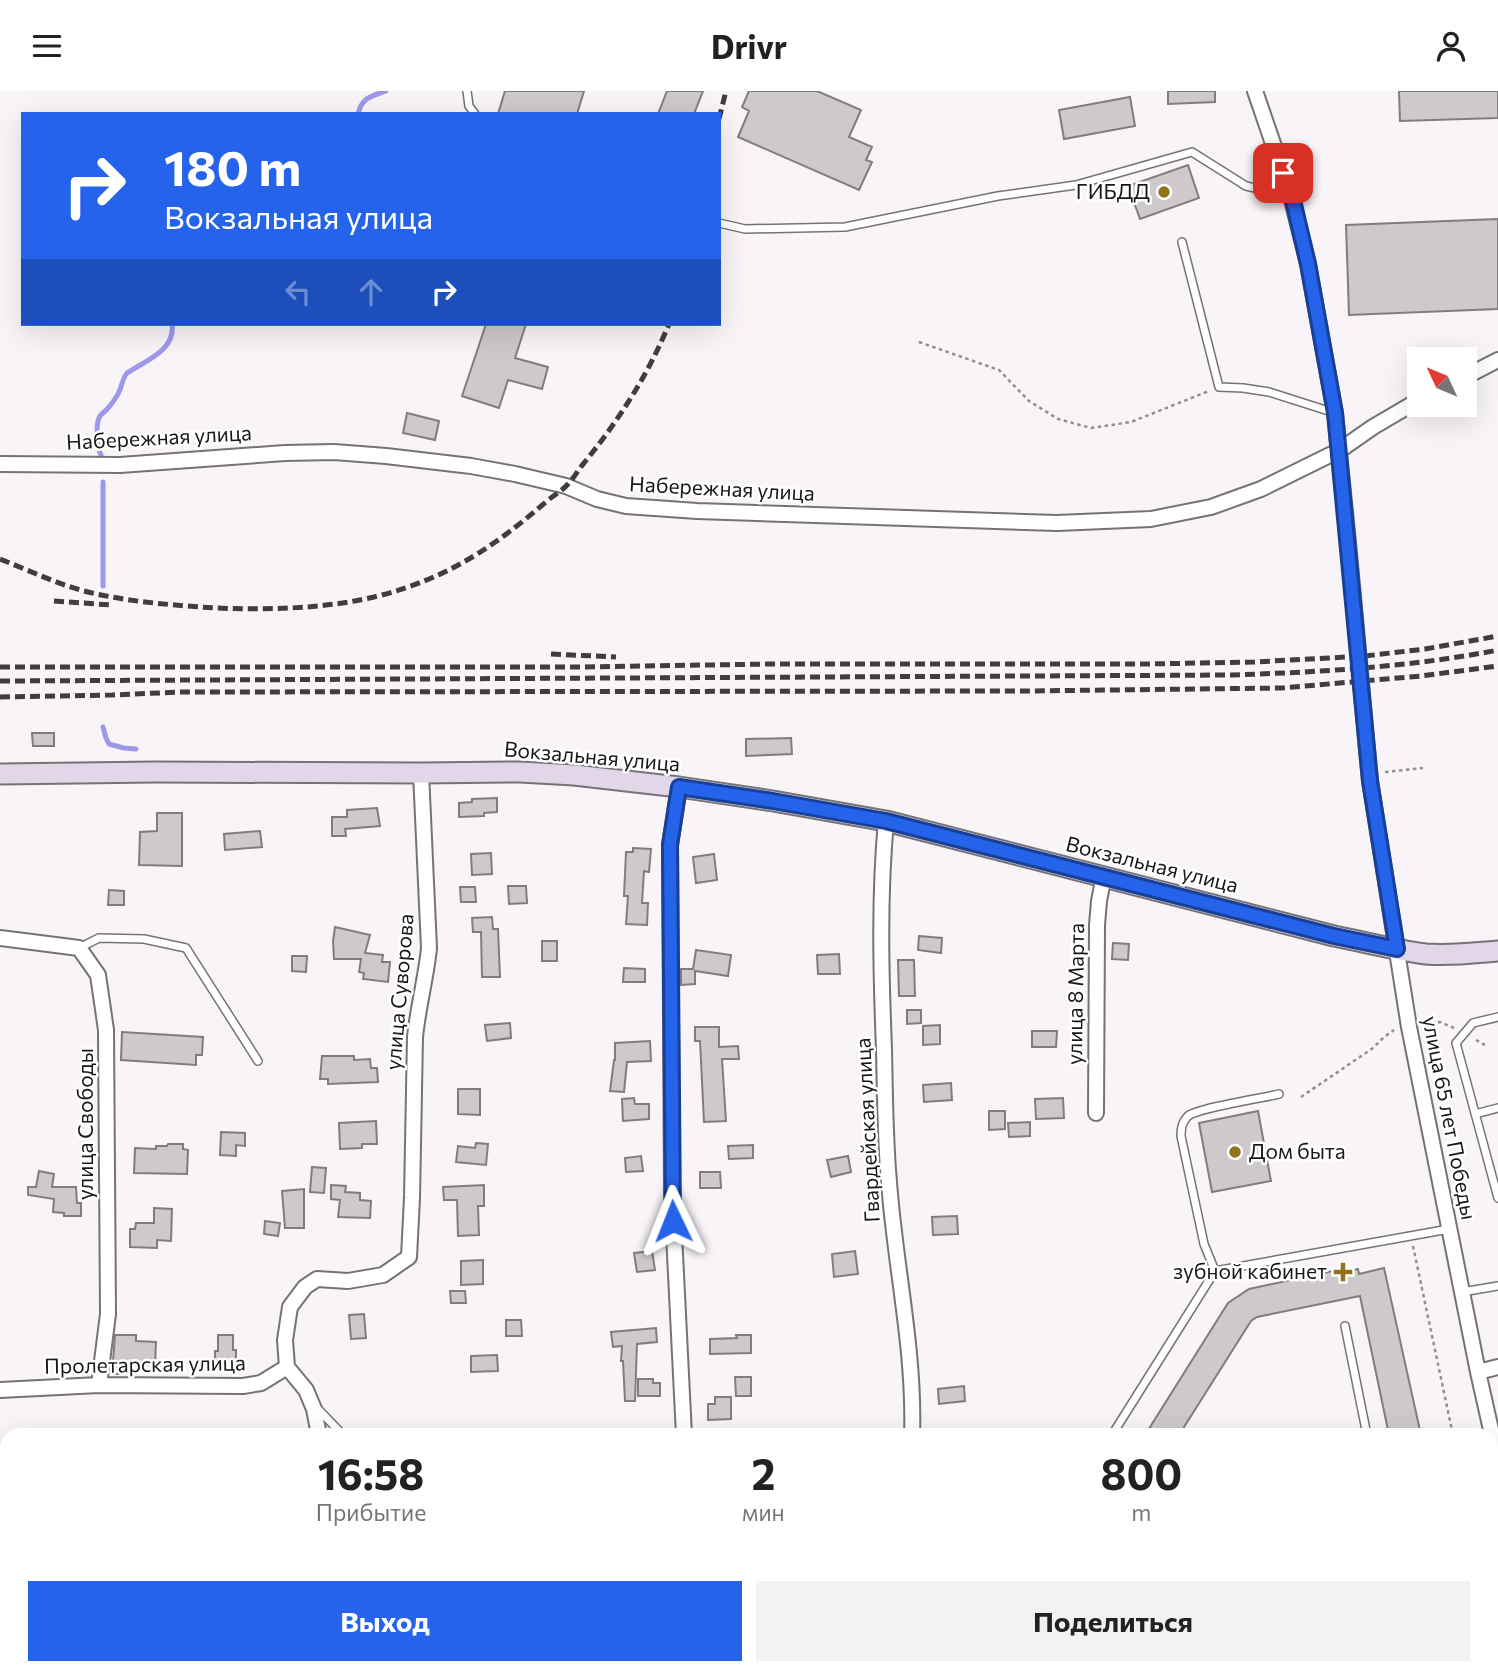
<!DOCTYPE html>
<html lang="ru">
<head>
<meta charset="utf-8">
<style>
	body { margin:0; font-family:Commissioner,sans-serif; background:#f2f2f2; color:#222; height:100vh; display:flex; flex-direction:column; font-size:26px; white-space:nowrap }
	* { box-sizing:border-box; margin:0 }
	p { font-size:23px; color:#767676 }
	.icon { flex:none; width:38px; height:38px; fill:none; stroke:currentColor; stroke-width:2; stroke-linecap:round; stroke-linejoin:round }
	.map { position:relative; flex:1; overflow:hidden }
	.details { position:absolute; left:0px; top:1337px; width:1498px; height:247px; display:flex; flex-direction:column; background:#fff; border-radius:21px 21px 0 0; box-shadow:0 7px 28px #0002 }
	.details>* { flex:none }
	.hud { position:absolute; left:21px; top:21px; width:700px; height:214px; border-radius:0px; box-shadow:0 7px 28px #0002; background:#2563eb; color:#fff; overflow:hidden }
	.needle { width:46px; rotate:314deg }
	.tools { position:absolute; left:1407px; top:256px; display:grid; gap:14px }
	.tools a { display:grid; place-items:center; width:70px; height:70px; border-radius:0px; background:#fff; box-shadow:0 7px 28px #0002; font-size:35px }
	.pin { position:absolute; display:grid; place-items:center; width:60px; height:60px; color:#fff; margin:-30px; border-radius:14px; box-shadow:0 4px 10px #0006 }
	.me { position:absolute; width:77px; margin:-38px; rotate:358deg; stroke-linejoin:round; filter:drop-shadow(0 0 5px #0008) }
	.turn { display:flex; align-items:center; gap:24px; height:147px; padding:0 28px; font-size:32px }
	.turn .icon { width:91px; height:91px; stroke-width:2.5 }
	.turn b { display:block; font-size:49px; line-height:60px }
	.lanes { display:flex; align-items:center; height:66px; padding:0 28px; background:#0003; justify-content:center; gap:35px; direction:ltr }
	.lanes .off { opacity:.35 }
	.eta { display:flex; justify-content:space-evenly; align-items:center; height:119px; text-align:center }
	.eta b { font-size:42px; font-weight:700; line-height:49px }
	.action { display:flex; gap:14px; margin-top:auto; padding:14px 28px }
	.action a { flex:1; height:80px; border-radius:0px; background:#2563eb; color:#fff; font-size:28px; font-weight:700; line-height:80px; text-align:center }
	.action a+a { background:#f2f2f2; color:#222 }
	header { display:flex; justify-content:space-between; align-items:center; height:91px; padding:0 28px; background:#fff; font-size:32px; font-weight:700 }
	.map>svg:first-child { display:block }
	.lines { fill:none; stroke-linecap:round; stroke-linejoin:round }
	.stream { stroke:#9d98ea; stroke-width:5 }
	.building { fill:#cec9cb; stroke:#817d7e; stroke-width:2 }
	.service-casing { stroke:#767375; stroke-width:10 }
	.minor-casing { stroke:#767375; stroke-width:18 }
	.secondary-casing { stroke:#767375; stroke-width:23 }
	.path { stroke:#918e90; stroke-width:2.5; stroke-dasharray:3.5 3.5; stroke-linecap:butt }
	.service { stroke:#fff; stroke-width:7 }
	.minor { stroke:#fff; stroke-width:14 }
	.secondary { stroke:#e1d7e9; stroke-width:19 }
	.rail { stroke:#3f3d3f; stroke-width:5; stroke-dasharray:10 5; stroke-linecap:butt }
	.minor-bridge-casing { stroke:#767375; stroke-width:18; stroke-linecap:butt }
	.minor-bridge { stroke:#fff; stroke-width:14 }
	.route-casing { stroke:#184099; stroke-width:18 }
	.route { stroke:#2563eb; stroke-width:12 }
	.poi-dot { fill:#917319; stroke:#fff; stroke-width:2.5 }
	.labels { text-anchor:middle; stroke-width:5; stroke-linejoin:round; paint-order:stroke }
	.poi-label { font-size:21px; fill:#191819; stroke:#fff; text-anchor:end }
	.street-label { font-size:21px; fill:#191819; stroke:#fff }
</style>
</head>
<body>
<header><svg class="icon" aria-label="menu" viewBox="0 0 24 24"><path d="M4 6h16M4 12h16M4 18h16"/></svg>Drivr<svg class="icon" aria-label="person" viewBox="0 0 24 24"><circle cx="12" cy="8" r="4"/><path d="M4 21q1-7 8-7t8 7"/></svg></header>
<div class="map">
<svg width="1498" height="1583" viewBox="0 0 1498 1583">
	<rect width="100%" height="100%" fill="#f8f4f7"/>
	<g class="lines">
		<!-- stream -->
		<path class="stream" d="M358,23C362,6 372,5 386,0
			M101,364C97,356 95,333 100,325C102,322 106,320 108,317C112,313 115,308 118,303C122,296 122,288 127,282C145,270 176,259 172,233
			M103,495V391
			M103,636L106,647L109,653L124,657L136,658"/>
	</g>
	<!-- building -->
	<path class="building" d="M505,0H584L577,23H498Z
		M667,0H703L694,23H658Z
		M749,0H817L861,19L849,46L872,56L866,69L872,71L859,99L738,46L749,20L742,16Z
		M1168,0H1215V11L1168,13Z
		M1399,0H1498V27L1400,30Z
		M1130,6L1135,35L1064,48L1059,19Z
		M1188,74L1199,107L1140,128L1128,95Z
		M1498,128V218L1349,224L1346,134Z
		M486,233H526L515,267L548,276L542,298L508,289L499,317L462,305Z
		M407,322L439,330L435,349L403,342Z
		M32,642H54V655H33Z
		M791,647L792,663L746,665V648Z
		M497,707V721L484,722V725L459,726V712L472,711V708Z
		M377,717L380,735L345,738L346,745H332V726H347V719Z
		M157,722H182V775L139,774L140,741L157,740Z
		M260,740L262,756L225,759L224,743Z
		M633,757L651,758L649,781L644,780L642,812H648L647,834L626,833L628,805H624L626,761H633Z
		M491,762L492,783L472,784L471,763Z
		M714,763L717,789L696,792L693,766Z
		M508,795H526L527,812L509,813Z
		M460,796H475L476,811H461Z
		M109,799L124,800V814H108Z
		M492,826L493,838H498L500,886H482L481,841H473L472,827Z
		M335,836L370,844L365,862L383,864L382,871H390L388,891L363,888L364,882L359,881L361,868H334L333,850Z
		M919,845L942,847L941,862L918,859Z
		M542,850H557V870H542Z
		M1113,852L1129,853L1128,869L1112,868Z
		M696,859L731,864L728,885L695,880V893L681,894V878H693Z
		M839,863L840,883H818L817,864Z
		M292,865H307L306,881L292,880Z
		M898,869H914L915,905H899Z
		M624,877L645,878V891H623Z
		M907,919H921V932L907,933Z
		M510,932L511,947L487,950L485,934Z
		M940,934V953L923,954V935Z
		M695,936H719V956L738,955L739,968H722L726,1030L704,1031L700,950H695Z
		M1032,940H1057L1056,956H1032Z
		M122,941L203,946L202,964H196V974L121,969Z
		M650,950L651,970L627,971L624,1001L610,1000L614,969H615V952Z
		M322,965H354V969L370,968L371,977H377L378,991L328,993V988H320Z
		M951,992L952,1009L924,1011L923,994Z
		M458,998H480V1024L458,1023Z
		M634,1007L635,1013H649V1028L623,1030L622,1008Z
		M1063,1007L1064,1027L1036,1028L1035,1008Z
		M989,1020H1005V1038L989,1039Z
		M1258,1020L1271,1090L1212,1101L1199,1032Z
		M376,1030L377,1053H362V1057L340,1058L339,1032Z
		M1030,1031V1045L1009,1046L1008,1032Z
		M221,1041L245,1042V1055L236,1054V1065L220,1064Z
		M476,1052L488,1053L486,1074L456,1071L458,1055L475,1057Z
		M168,1053H183V1058L188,1059L187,1083L134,1082L135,1057L156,1058V1055H167Z
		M753,1054V1067L729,1068L728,1055Z
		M641,1065L643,1080L626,1081L625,1067Z
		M848,1065L851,1081L831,1086L827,1069Z
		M312,1076L326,1077L324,1102L310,1101Z
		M39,1080L54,1083L52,1096H76L77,1112H81V1125H64V1122L53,1121L54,1108L28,1104V1096H36Z
		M700,1081H720L721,1097H700Z
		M331,1094L346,1095L345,1101L360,1102V1109L371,1110L370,1127L338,1126L340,1109L331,1108Z
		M484,1094V1115H478L479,1144L458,1145L457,1109H444L443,1096Z
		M304,1098V1137H285L282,1100Z
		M154,1117L172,1118L171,1150L157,1149V1157L130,1156V1138H135L136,1132H154Z
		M957,1125L958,1143L933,1144L932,1126Z
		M265,1130L280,1132L278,1145L264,1143Z
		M652,1160L655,1179L637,1181L634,1162Z
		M855,1160L858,1183L834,1186L832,1163Z
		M483,1169V1193L461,1194V1170Z
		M1384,1177L1421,1344H1389L1360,1205L1257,1226L1251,1230L1179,1344H1145L1228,1212L1249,1198L1342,1178L1343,1181L1358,1178L1359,1183Z
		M450,1200H465L466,1212H451Z
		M364,1223L366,1247L351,1248L349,1224Z
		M506,1229H521L522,1245H506Z
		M656,1237L657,1251L637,1253L635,1310H625L623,1270H621L622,1255L613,1256L611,1241Z
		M115,1244H136V1250L156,1251L155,1274L125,1273V1283H112Z
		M218,1244H233V1259H236V1275H215V1260H218Z
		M736,1244H751V1262L710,1263V1248L737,1247Z
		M497,1264L498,1280L471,1281V1265Z
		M735,1286H751V1305H736Z
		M638,1288H653V1292H660V1305H638Z
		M964,1295L965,1310L939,1313L938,1298Z
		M715,1306H731V1328L708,1329V1313H715Z"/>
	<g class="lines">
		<!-- service casing -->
		<g class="service-casing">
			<path id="service" d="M467,0L469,15L475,23
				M719,132L745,138L845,136L998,105L1076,94L1192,61L1246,95L1291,105
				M1182,151L1219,296L1243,297L1269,301L1335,322
				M79,857L99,847L144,848L186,857L258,970
				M1498,926L1473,932L1456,952L1498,1107
				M1475,1023L1498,1017
				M1215,1180L1204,1153L1181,1045C1181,1037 1182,1031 1188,1025C1198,1017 1263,1007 1279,1003
				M1462,1201L1498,1195
				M1345,1235L1367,1344
				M317,1317L343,1344
				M1112,1344L1215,1180L1449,1138
				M1024,1577L1026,1583
				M1197,1577L1198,1583
				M1329,1577L1330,1583"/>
		</g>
		<!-- minor casing -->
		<g class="minor-casing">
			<path id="minor" d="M1255,0L1291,105L1308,173L1335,322L1348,451
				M1465,286L1498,269
				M0,373L120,374L285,362L334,361L386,365L471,375L515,383L566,395L597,408L626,415L697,420L1057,432L1151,428L1211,416L1261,398L1340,359L1373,336L1419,309
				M1370,690L1409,936L1478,1281L1498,1370
				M679,696L670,754L672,1103L684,1344
				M886,730C879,806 881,882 884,958C885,1002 885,1047 889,1091C895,1175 915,1259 912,1344
				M0,847L79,857L98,884L106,939L108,1223L99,1294
				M1096,1022L1097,834L1099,810L1104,785
				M1478,1281L1498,1276
				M0,1299L99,1294L243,1295L261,1292L287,1276
				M319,1344L314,1318L306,1299L287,1276L285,1249L290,1216L305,1196L317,1188L348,1190L383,1184L409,1166L412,1107L415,946C418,916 426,887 429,857L421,682
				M1491,1438L1498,1437"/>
		</g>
		<!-- secondary casing -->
		<g class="secondary-casing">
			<path id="secondary" d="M0,683L155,681L421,682L520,681L574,684L679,696L773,710L886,730L1334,845C1365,851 1395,859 1426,863C1450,865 1474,862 1498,860"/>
		</g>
		<!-- path -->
		<path class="path" d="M919,251L999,279L1029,310L1058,328L1091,337L1131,331L1209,300
			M1385,681L1423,677
			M1424,933L1440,931L1454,937
			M1476,949L1485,954
			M1301,1006L1373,957L1384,946L1394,939
			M1413,1155L1453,1344
			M1491,1520L1498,1553"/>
		<!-- service -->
		<use href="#service" class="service"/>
		<!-- minor -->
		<use href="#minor" class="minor"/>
		<!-- secondary -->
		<use href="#secondary" class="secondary"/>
		<!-- rail -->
		<path class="rail" d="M719,28L726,0
			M0,468C28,479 55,492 84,500C127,511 172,514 215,517C270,519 325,518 378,505C448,487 494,456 547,410C554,404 562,400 568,393C574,387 578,379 584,372C619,329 648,284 669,233
			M54,510L111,514
			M551,563L616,566
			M0,576H577L773,573H1148L1254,571L1365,565L1425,558L1498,545
			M0,590L1232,584C1321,581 1411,576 1498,559
			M0,606L112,604L180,601L1026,600L1282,597L1421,585L1498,575"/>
		<!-- minor-bridge casing -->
		<g class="minor-bridge-casing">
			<path id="minor-bridge" d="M1348,451L1370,690"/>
		</g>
		<!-- minor-bridge -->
		<use href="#minor-bridge" class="minor-bridge"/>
	</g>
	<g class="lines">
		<!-- route casing -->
		<g class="route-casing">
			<path id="route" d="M673,1130L670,754L679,696L773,710L886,730L1334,845L1397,858L1370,690L1335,322L1308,173L1292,105L1283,82"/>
		</g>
		<!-- route -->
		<use href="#route" class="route"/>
	</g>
	<!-- markers -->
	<g class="poi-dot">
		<circle cx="1164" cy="101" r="7"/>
		<circle cx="1235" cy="1061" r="7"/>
		<path d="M1339.5 1170.5h7v7h7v7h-7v7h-7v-7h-7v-7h7z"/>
	</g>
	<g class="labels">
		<!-- poi labels -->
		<g class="poi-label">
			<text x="1150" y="108">ГИБДД</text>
			<text x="1249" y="1068" text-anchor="start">Дом быта</text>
			<text x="1327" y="1188">зубной кабинет</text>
		</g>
		<!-- street labels -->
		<g class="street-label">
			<text transform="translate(159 347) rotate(-3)" y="7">Набережная улица</text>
			<text transform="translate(722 398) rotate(3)" y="7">Набережная улица</text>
			<text transform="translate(592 666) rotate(5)" y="7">Вокзальная улица</text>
			<text transform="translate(1152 774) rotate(14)" y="7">Вокзальная улица</text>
			<text transform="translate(400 901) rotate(-85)" y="7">улица Суворова</text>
			<text transform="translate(1076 903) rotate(-89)" y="7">улица 8 Марта</text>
			<text transform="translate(1449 1027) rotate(79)" y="7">улица 65 лет Победы</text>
			<text transform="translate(86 1033) rotate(-90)" y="7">улица Свободы</text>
			<text transform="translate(868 1039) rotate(-93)" y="7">Гвардейская улица</text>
			<text transform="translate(145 1274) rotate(-1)" y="7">Пролетарская улица</text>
		</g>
	</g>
</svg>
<div class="tools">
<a><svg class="needle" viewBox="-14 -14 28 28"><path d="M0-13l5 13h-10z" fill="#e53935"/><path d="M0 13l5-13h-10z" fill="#767676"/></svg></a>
</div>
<div class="pin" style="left:1283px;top:82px;background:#d93025"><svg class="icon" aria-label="arrive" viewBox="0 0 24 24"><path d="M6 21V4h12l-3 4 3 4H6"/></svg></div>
<svg class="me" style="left:673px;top:1130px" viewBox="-20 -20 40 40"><path d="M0-17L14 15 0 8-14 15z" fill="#2563eb" stroke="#fff" stroke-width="4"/></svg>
<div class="hud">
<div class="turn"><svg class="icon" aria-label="right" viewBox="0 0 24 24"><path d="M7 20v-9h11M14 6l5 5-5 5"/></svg><div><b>180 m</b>Вокзальная улица</div></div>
<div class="lanes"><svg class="icon off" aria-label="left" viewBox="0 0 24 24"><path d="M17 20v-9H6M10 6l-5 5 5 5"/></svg><svg class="icon off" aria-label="ahead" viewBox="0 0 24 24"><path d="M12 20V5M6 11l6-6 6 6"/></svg><svg class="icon" aria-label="right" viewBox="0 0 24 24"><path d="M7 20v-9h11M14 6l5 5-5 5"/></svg></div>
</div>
<section class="details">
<div class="eta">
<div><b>16:58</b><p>Прибытие</p></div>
<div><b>2</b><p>мин</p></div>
<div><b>800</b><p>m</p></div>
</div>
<div class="action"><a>Выход</a><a>Поделиться</a></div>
</section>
</div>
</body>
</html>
